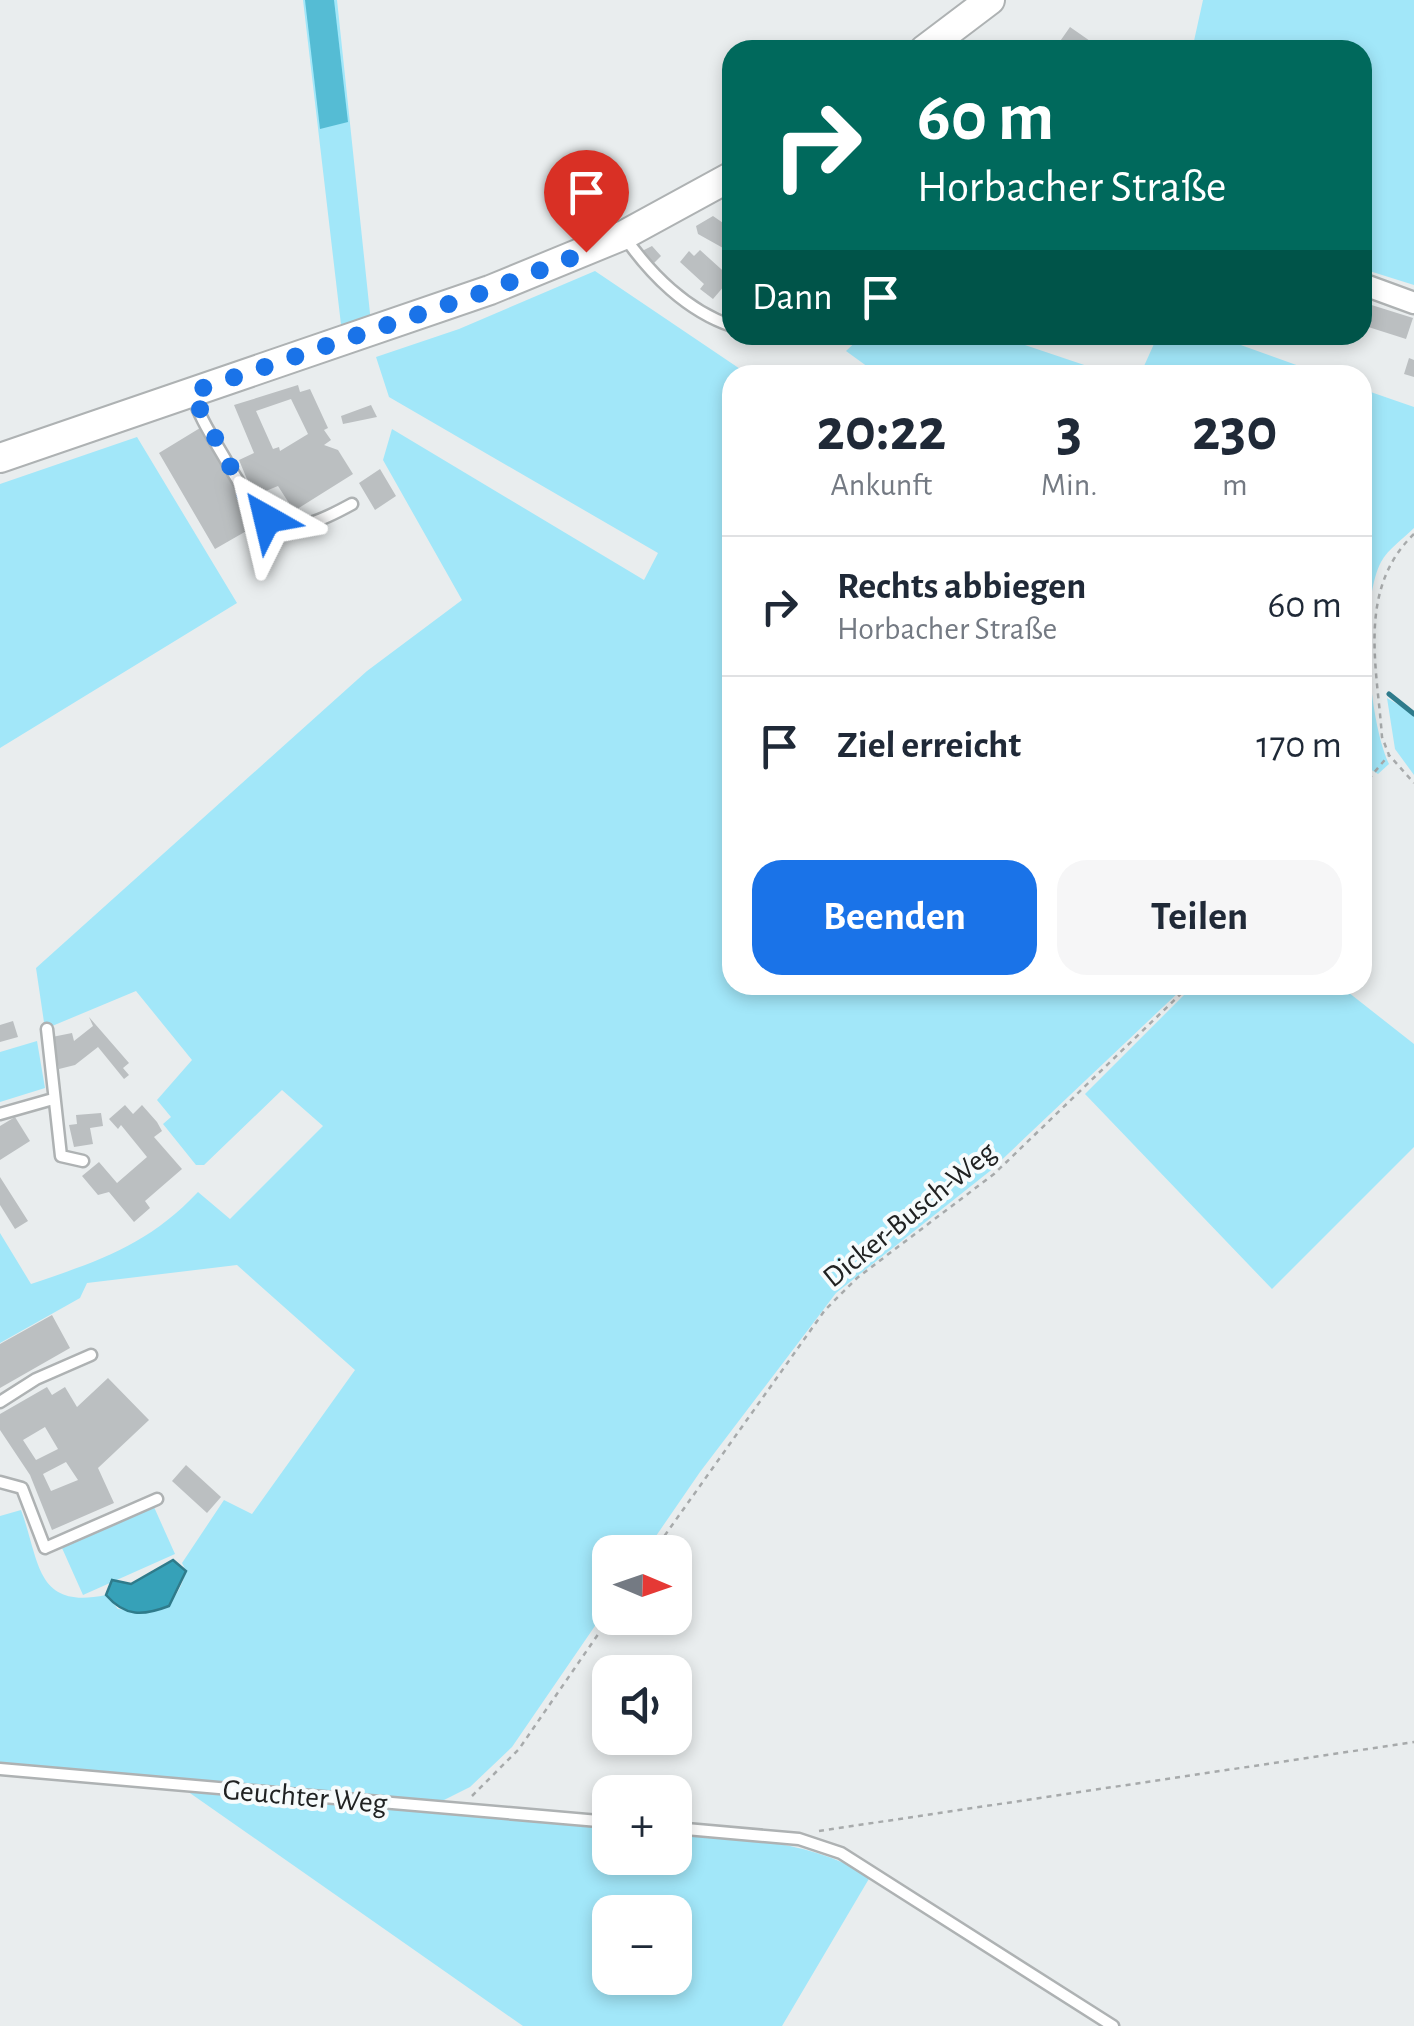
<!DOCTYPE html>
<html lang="de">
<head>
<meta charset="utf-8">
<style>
	body { margin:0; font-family:"Alegreya Sans",sans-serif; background:#f6f6f7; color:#1f2937; height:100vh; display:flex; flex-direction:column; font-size:38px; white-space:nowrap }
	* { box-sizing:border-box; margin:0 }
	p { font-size:32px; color:#747a83 }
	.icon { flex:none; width:55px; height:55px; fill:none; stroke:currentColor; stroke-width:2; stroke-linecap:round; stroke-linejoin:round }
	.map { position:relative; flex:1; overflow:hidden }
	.side { position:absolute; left:722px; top:365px; width:650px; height:630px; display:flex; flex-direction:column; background:#fff; border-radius:30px; box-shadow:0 5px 15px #0003 }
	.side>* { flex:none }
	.guide { position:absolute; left:722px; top:40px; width:650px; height:305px; border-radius:30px; box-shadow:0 5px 15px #0003; background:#00695c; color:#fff; overflow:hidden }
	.needle { width:65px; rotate:92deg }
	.tools { position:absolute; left:592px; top:1535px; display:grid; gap:20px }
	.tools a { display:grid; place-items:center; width:100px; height:100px; border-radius:20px; background:#fff; box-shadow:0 5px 15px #0003; font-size:50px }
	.pin { position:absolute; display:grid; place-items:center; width:85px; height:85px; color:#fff; margin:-102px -42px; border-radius:50% 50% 50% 0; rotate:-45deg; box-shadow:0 0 10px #0007 }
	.pin .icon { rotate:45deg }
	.me { position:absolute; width:110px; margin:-55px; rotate:323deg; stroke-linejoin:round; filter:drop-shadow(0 0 8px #0008) }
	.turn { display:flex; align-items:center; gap:35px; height:210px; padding:0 30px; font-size:45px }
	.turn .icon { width:130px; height:130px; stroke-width:2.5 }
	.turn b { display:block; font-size:70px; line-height:85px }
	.then { display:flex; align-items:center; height:95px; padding:0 30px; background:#0003; gap:20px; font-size:38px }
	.eta { display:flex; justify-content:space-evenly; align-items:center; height:170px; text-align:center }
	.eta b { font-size:60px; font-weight:600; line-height:70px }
	.primary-button { display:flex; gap:20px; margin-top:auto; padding:20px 30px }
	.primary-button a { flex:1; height:115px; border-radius:30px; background:#1a73e8; color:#fff; font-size:40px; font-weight:600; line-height:115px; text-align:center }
	.primary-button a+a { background:#f6f6f7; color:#1f2937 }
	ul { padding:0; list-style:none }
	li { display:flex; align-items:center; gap:30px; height:140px; padding:0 30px; border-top:2px solid #e0e1e3 }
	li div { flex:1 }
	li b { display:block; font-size:38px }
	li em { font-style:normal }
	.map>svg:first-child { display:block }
	.green { fill:#a2e7f9; fill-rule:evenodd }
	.forest { fill:#55bcd4 }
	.water { fill:#36a1b8; stroke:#2f7b8b; stroke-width:2.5 }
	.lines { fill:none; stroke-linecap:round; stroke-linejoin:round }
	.stream { stroke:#2f7b8b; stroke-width:5 }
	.building { fill:#bbbfc1; fill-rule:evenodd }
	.lane-casing { stroke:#aeb2b3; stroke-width:15 }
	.street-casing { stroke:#aeb2b3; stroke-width:25 }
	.secondary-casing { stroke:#aeb2b3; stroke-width:32 }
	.path { stroke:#a7aaab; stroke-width:2.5; stroke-dasharray:5 5; stroke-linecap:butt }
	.lane { stroke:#fff; stroke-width:10 }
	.street { stroke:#fff; stroke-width:20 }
	.secondary { stroke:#fff; stroke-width:28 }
	.route { stroke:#1a73e8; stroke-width:18; stroke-dasharray:0 32.4 }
	.labels { text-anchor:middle; stroke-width:8; stroke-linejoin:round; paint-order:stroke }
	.street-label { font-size:30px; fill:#202222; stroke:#f6fbfc }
</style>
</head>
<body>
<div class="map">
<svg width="1414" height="2026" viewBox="0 0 1414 2026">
	<rect width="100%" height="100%" fill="#e9edee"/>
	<!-- green -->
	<path class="green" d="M303,0H337L371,323L342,333Z
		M1203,0H1414V285L1363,269L1362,50H1192Z
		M595,271L749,375H732V985H1339L1414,1044V1147L1272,1289L1085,1094L1187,992L1182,989L990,1171L836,1293L700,1472L645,1552H610V1604L512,1747L470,1787L440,1802L0,1763V1516L21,1510C40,1561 35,1610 106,1595L118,1609C156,1614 175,1611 186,1571L182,1563L224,1500L252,1514L355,1370L237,1265L87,1283L80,1298L0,1343V1233L31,1284C99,1261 148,1245 198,1192L230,1219L323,1126L282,1090L204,1165H196L163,1124L171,1117L157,1100L192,1060L136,991L45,1029L36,968L367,671L462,600L383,460L392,429L644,580L658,553L389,397L376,357L459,329Z
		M863,335H995L1114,375H879L846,351Z
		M1158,335H1213L1324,375H1140Z
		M1362,389L1414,407V528C1404,538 1388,549 1381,562C1359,604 1369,722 1389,764L1378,774L1362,764Z
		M137,437L237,603L0,748V484Z
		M1387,698L1414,714V775L1395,749Z
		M37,1041L45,1088L0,1102V1052Z
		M154,1507L175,1554L83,1595L62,1548Z
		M187,1791L610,1827V1858H675V1833C742,1839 811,1840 870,1877L782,2026H523ZM610,1912H675V1978H610Z"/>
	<!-- forest -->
	<path class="forest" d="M305,0H334L348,122L320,129Z"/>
	<!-- water -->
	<path class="water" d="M173,1560L186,1571L169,1606C143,1616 125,1617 106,1595L112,1580L131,1584Z"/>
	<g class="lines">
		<!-- stream -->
		<path class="stream" d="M1389,694L1414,714"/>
	</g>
	<!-- building -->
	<path class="building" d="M1070,27L1103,50H1044L1047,42L1056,47Z
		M713,216L729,227L732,253L698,234L696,226Z
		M652,246L661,256L654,263L642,251Z
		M700,250L731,278L713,299L700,289L704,284L680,262L689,251L694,256Z
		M1362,302L1413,318L1406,339L1362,325Z
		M1409,358L1414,360V377L1404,374Z
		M298,385L300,392L310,389L328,428L324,430L331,440L324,445L338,450L353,474L294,511L278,486L256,495L249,484L239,460L254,453L234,405ZM291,399L308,434L280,451L279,447L273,449L256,411Z
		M371,405L377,417L343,424L341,416Z
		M200,428L257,525L215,549L159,453Z
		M380,469L396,496L375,510L359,483Z
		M89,1017L129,1063L123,1068L129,1075L124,1079L98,1047L75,1065L59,1069L52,1037L72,1033L74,1041L93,1026Z
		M13,1021L18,1037L0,1042V1025Z
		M125,1105L133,1114L142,1105L157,1122L162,1131L154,1137L182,1169L145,1201L150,1208L134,1222L109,1192L98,1195L82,1176L99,1162L117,1183L147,1157L121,1125L118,1129L109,1119Z
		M101,1113L103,1126L90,1128L93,1144L74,1147L69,1125L77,1124L76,1115Z
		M15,1117L30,1141L0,1160V1126Z
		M0,1177L28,1221L15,1229L0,1205Z
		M52,1315L70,1348L0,1388V1344Z
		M108,1378L149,1420L98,1468L114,1503L52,1530L30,1475L0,1430V1414L47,1387L52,1395L65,1387L77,1407ZM45,1427L58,1449L36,1460L23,1440ZM66,1462L78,1480L51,1491L43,1474Z
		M186,1465L221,1497L207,1513L172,1481Z"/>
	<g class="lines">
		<!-- lane casing -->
		<g class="lane-casing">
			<path id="lane" d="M624,236C650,274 687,311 732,326
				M192,393C199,418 215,441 228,464C267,532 281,543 352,504
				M47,1029L61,1156L83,1161
				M0,1114L53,1099
				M0,1402L36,1379L91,1355
				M0,1482L22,1488L45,1548L157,1499
				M0,1769L610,1822
				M675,1828L799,1839L841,1853L1113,2026"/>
		</g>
		<!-- street casing -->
		<g class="street-casing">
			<path id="street" d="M1362,284L1414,303"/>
		</g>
		<!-- secondary casing -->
		<g class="secondary-casing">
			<path id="secondary" d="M924,50L990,0
				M0,458L490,290L624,235L732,176"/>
		</g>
		<!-- path -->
		<path class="path" d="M1414,534C1357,589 1377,666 1382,737L1389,755L1414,783
			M1362,787L1388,756
			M653,1552L825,1310L857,1278L994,1174L1190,985
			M472,1796L519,1749L610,1617
			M819,1831L1414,1742"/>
		<!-- lane -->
		<use href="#lane" class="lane"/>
		<!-- street -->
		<use href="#street" class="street"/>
		<!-- secondary -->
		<use href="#secondary" class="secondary"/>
	</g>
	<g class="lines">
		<!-- route -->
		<path class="route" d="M267,519L248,500L191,392L490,290L586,252"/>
	</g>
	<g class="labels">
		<!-- street labels -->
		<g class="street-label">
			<text transform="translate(909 1214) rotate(-39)" y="10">Dicker-Busch-Weg</text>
			<text transform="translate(305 1796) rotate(5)" y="10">Geuchter Weg</text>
		</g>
	</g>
</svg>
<div class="tools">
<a><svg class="needle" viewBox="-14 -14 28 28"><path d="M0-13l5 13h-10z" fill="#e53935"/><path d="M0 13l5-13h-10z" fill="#747a83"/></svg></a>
<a><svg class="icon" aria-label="sound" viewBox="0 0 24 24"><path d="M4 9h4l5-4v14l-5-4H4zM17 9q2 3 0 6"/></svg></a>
<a>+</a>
<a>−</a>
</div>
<div class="pin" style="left:586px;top:252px;background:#d93025"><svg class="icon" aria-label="arrive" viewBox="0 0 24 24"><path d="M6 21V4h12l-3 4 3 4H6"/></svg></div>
<svg class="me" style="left:267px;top:519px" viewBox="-20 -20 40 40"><path d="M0-17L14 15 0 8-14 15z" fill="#1a73e8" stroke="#fff" stroke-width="4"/></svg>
<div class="guide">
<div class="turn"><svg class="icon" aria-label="right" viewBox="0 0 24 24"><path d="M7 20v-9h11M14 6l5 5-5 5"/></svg><div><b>60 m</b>Horbacher Straße</div></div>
<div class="then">Dann<svg class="icon" aria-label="arrive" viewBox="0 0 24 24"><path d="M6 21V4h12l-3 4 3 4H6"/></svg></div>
</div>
<section class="side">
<div class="eta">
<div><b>20:22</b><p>Ankunft</p></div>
<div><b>3</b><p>Min.</p></div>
<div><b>230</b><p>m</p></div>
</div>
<ul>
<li><svg class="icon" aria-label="right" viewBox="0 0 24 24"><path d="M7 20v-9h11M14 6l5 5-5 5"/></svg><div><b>Rechts abbiegen</b><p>Horbacher Straße</p></div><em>60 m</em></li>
<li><svg class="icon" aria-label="arrive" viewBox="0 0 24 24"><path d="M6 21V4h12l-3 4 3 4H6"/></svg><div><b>Ziel erreicht</b></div><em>170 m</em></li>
</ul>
<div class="primary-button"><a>Beenden</a><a>Teilen</a></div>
</section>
</div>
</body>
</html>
